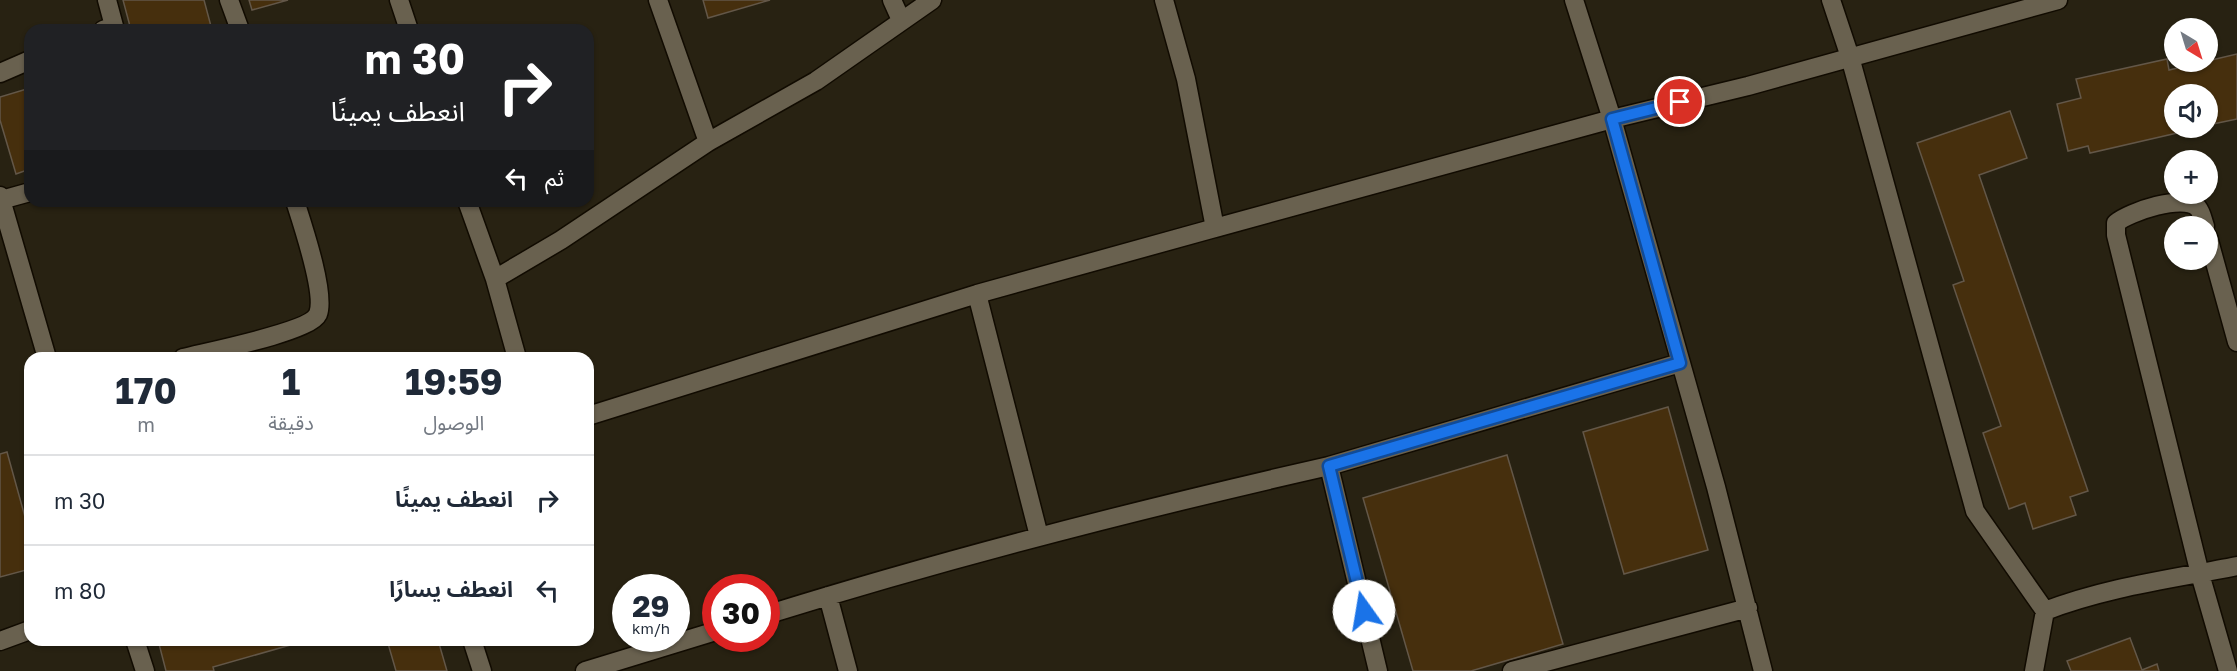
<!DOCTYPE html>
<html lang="ar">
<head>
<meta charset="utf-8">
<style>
	body { margin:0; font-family:"Golos Text","Noto Sans Arabic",sans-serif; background:#f6f6f7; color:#1f2937; direction:rtl; height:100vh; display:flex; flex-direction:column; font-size:22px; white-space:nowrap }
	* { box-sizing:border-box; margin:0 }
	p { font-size:20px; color:#747a83 }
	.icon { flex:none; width:33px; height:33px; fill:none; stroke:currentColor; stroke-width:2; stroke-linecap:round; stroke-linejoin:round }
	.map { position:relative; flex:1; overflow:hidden; direction:ltr }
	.side { position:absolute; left:24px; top:352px; width:570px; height:294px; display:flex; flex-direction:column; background:#fff; border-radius:18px; box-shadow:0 2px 4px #0004; direction:rtl }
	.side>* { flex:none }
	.guide { position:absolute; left:24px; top:24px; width:570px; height:183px; border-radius:18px; box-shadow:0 2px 4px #0004; direction:rtl; background:#202124; color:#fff; overflow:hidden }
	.needle { width:39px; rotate:142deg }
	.buttons { position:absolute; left:2164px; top:18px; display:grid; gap:12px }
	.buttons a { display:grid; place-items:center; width:54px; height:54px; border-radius:50%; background:#fff; box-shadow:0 2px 4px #0004; font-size:30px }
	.speed { position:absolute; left:612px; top:574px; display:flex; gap:12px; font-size:30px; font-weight:700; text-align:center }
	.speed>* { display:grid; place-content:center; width:78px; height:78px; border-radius:50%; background:#fff; box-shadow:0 2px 4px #0004; line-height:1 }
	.speed small { font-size:15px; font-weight:400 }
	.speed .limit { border:9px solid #d22; background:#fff; color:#111 }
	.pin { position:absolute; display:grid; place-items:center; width:51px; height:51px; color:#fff; margin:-26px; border:3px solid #fff; border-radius:50%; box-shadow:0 2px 6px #0007 }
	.me { position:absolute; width:66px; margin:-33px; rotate:347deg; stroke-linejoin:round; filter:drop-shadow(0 0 4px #0008) }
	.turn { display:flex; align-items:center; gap:21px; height:126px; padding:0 30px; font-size:27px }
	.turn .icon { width:78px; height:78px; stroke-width:2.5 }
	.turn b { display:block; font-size:42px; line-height:51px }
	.then { display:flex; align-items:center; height:57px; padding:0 30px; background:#0003; gap:12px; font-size:22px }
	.eta { display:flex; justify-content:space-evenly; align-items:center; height:102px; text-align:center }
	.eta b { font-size:36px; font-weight:700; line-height:42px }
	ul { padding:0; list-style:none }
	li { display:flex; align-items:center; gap:18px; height:90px; padding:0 30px; border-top:2px solid #e0e1e3 }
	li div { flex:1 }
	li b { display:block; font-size:22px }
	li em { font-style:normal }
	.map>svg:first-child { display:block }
	.building { fill:#462f0d; stroke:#635748; stroke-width:1.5 }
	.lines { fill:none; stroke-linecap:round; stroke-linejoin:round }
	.minor-casing { stroke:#110b01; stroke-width:21 }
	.minor { stroke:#69614f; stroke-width:18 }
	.route-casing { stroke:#114b97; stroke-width:15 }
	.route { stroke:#1a73e8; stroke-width:10 }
</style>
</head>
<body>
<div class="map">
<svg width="2237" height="671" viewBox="0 0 2237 671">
	<rect width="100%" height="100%" fill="#282212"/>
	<!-- building -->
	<path class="building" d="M123,0H204L212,30H131Z
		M249,0H288L252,10Z
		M703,0H770L708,18Z
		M2237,54V119L2208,125V94H2175V128H2199L2090,153L2088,146L2068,151L2057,104L2081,98L2076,79L2167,59L2169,70Z
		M30,88V169L16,174L0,120V97Z
		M2010,111L2027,158L1979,175L2088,491L2070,497L2076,515L2033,529L2025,503L2009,509L1983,433L2001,426L1953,285L1964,281L1917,143Z
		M1668,407L1708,550L1624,574L1583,432Z
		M7,452L30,535V569L0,577V454Z
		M1507,455L1563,644L1471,671H1413L1363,498Z
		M2130,638L2142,670L2157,664L2159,671H2071L2067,661Z
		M158,640H308L213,667L214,671H166Z
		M387,640H438L447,671H396Z"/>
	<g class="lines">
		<!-- minor casing -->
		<g class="minor-casing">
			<path id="minor" d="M229,0L240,30
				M399,0L409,30
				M658,0L708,142
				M892,0L901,20
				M1574,0L1612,119L1716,487L1763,671
				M1831,0L1850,57L1975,511L2045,611
				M103,30L114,26L107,0
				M0,73L30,60
				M0,196L47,358
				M1,200L30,192
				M467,201L495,279L517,358
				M2205,226C2203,221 2202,213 2198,208C2184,193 2129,212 2116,223V235L2200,574L2228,671
				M1215,228L1612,119L1748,86L2058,0
				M2208,237L2237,342
				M495,279L561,240L708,142L816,81L932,0
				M977,294L1039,536
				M183,358C206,352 310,332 318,314C326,294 302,223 295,201
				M588,416L977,294L1215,228L1186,79L1164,0
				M828,596L848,671
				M766,615C952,557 1140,509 1329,466
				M135,640L145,671
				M472,640L482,671
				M0,641L30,630
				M585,671L716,631
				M1378,671L1329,466L1680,363
				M1512,671L1748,608
				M2034,671L2045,611C2107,587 2172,579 2237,566"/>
		</g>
		<!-- minor -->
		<use href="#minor" class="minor"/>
	</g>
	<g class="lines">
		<!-- route casing -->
		<g class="route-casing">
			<path id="route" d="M1364,611L1329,466L1680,363L1612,119L1680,102"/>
		</g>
		<!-- route -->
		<use href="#route" class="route"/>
	</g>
</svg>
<div class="buttons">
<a><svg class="needle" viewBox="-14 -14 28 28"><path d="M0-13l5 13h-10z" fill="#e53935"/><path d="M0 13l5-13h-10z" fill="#747a83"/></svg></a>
<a><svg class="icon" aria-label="sound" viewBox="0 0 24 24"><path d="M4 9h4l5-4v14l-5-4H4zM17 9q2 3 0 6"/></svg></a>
<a>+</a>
<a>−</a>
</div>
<div class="speed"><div>29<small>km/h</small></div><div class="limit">30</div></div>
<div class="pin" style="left:1680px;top:102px;background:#d93025"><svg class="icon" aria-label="arrive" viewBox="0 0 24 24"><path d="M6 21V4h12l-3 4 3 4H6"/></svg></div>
<svg class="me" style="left:1364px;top:611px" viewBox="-20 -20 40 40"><circle r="19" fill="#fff"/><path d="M0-13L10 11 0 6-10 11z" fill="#1a73e8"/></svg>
<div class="guide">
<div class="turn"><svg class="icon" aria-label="right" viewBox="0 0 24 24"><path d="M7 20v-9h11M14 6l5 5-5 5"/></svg><div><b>30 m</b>انعطف يمينًا</div></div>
<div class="then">ثم<svg class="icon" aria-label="left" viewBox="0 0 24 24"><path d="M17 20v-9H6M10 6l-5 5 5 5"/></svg></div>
</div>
<section class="side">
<div class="eta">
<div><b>19:59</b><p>الوصول</p></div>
<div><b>1</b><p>دقيقة</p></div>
<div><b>170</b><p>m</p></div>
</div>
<ul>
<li><svg class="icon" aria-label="right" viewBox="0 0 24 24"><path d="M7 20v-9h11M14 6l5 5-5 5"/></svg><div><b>انعطف يمينًا</b></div><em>30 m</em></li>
<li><svg class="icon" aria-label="left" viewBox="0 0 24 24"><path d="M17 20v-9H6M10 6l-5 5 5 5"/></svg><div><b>انعطف يسارًا</b></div><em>80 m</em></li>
</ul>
</section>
</div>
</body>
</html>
